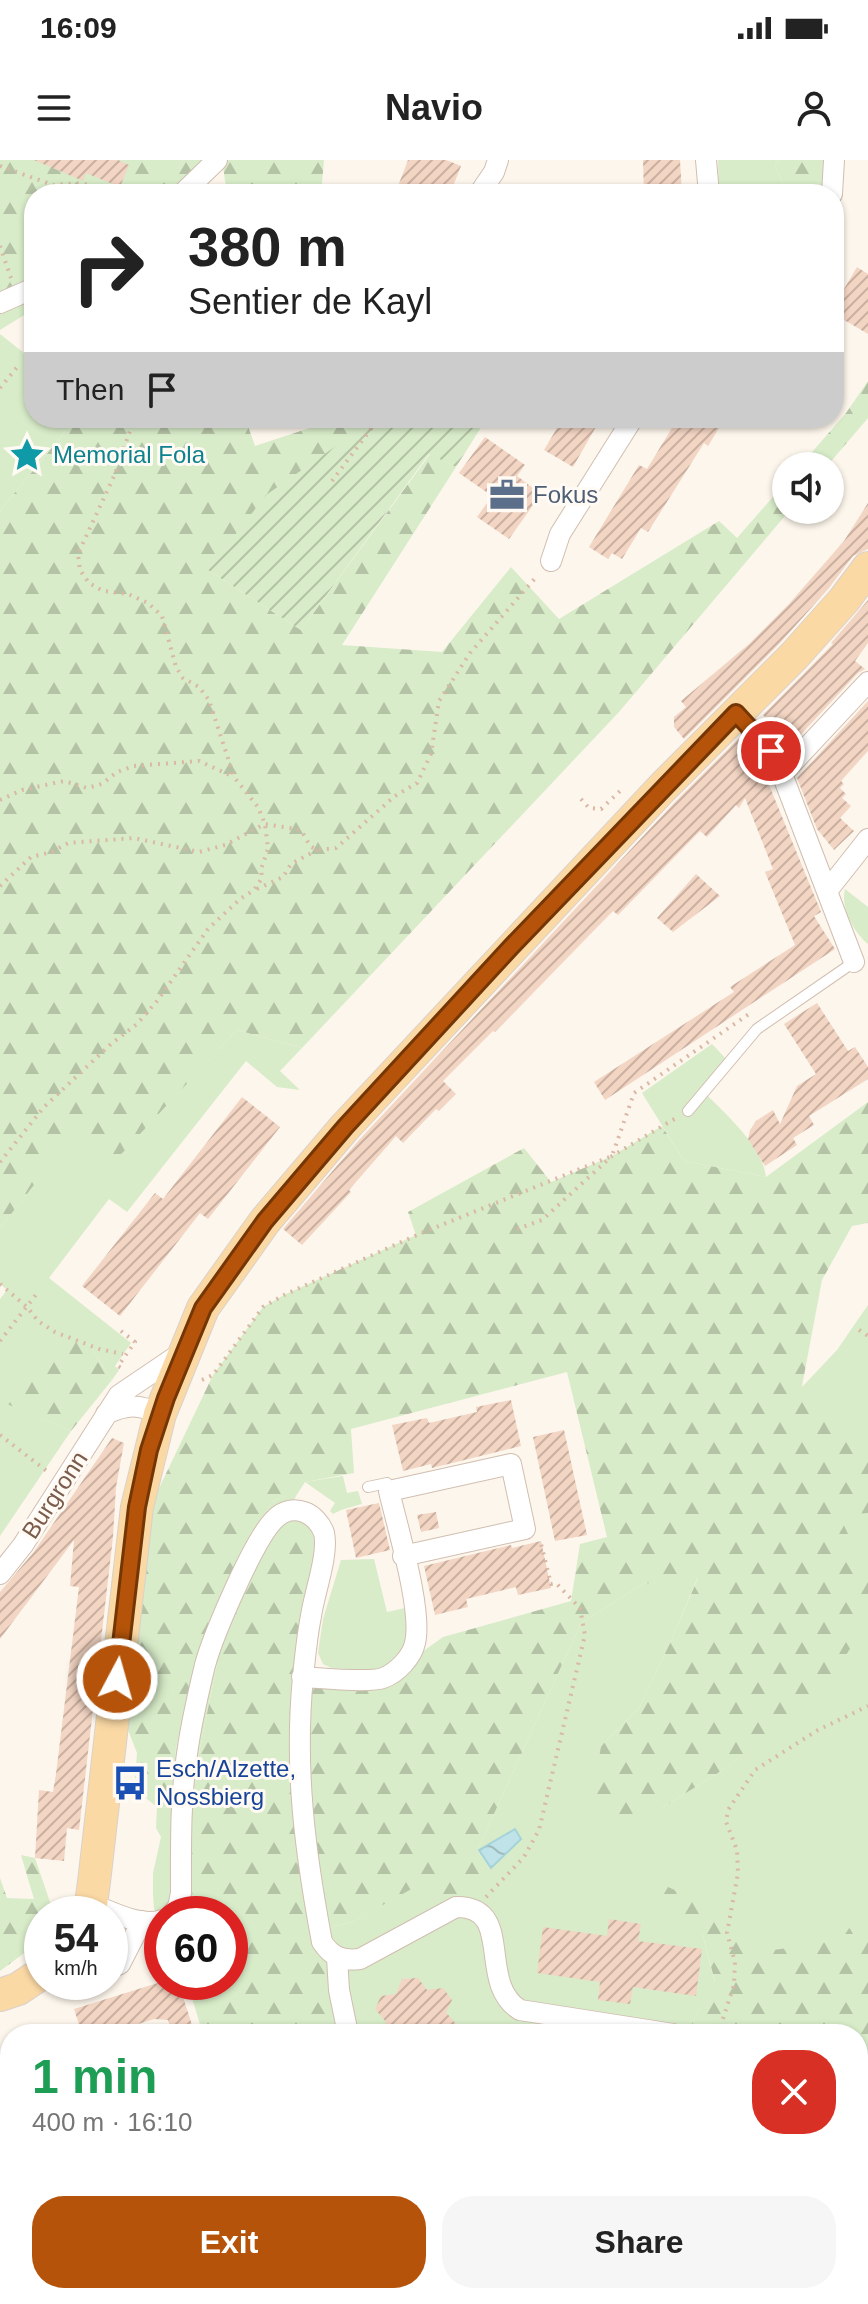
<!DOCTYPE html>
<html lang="en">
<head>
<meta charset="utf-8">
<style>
	body { margin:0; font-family:Helvetica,sans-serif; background:#f6f6f6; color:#222; height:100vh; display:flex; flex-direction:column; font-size:30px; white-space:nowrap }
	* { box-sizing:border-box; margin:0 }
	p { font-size:26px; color:#767676 }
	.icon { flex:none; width:44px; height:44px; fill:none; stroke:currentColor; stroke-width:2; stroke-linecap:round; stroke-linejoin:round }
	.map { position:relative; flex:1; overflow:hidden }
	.details { position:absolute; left:0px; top:1864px; width:868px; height:280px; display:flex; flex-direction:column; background:#fff; border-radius:32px 32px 0 0; box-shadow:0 2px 6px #0004 }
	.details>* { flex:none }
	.banner { position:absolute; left:24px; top:24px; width:820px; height:244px; border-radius:32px; box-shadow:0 2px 6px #0004; background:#fff; color:#222; overflow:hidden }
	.tools { position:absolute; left:772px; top:292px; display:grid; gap:16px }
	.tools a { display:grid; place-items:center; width:72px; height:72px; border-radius:50%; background:#fff; box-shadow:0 2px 6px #0004; font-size:40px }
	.speed { position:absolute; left:24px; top:1736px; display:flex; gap:16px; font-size:40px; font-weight:700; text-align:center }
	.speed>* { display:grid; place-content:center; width:104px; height:104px; border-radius:50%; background:#fff; box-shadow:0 2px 6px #0004; line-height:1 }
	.speed small { font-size:20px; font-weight:400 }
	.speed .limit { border:12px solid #d22; background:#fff; color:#111 }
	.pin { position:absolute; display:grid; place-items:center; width:68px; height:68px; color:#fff; margin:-34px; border:4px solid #fff; border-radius:50%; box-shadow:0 2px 8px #0007 }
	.me { position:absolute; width:88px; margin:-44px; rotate:6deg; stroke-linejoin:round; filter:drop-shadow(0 0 6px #0008) }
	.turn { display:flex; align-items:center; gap:28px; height:168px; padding:0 32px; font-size:36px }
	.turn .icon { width:104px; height:104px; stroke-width:2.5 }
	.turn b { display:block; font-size:56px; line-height:68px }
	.then { display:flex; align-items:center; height:76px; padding:0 32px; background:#0003; gap:16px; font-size:30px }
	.round { display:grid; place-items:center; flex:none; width:84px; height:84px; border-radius:32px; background:#f6f6f6 }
	.headline { display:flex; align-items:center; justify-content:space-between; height:136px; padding:0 32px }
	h1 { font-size:48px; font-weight:800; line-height:60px; color:#1e9e55 }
	.primary-button { display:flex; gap:16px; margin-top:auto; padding:16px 32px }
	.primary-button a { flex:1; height:92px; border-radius:32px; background:#b45309; color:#fff; font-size:32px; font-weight:800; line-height:92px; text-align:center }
	.primary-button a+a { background:#f6f6f6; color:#222 }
	.status { display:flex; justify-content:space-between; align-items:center; height:56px; padding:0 40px; background:#fff; direction:ltr }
	.status svg { height:22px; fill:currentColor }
	header { display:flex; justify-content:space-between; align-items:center; height:104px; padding:0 32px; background:#fff; font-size:36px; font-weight:800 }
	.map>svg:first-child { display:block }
	.green { fill:#d8ecc9; fill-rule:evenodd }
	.forest { fill:url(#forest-firs) }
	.garden { fill:url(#garden-furrows) }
	.water { fill:url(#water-waves); stroke:#a5d3da; stroke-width:2 }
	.building { fill:url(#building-hatch) }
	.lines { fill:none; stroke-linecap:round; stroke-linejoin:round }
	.lane-casing { stroke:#d1beb0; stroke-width:12 }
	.street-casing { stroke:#d1beb0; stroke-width:22 }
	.primary-casing { stroke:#dad1cd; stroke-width:34 }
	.path { stroke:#d9b8a5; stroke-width:4; stroke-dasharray:2 6; stroke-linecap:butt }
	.lane { stroke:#fff; stroke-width:10 }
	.street { stroke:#fff; stroke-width:20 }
	.primary { stroke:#fbd9a5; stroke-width:32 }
	.route-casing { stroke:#753606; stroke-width:20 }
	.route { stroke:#b45309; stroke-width:14 }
	.labels { text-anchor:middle; stroke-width:6; stroke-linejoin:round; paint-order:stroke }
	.culture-label { font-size:24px; fill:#0d838f; stroke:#fffaf3; text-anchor:start }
	.service-label { font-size:24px; fill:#4e5e75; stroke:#fffaf3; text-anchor:start }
	.street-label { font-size:24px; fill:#7a5c4d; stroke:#fffaf3 }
	.transit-label { font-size:24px; fill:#164399; stroke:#fffaf3; text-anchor:start }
</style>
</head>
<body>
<div class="status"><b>16:09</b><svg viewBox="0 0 49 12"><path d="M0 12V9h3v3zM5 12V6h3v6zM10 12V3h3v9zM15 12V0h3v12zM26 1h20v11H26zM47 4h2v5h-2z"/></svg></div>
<header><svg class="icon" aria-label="menu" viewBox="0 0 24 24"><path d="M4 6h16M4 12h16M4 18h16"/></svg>Navio<svg class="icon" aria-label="person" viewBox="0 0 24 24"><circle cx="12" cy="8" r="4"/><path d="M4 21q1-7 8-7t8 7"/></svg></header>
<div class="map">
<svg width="868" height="2144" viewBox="0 0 868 2144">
	<defs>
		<pattern id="forest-firs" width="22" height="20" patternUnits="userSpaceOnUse" patternTransform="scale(2)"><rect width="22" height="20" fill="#d8ecc9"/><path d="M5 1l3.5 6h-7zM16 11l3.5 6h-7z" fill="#b4c2a5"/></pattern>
		<pattern id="garden-furrows" width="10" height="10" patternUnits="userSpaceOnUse" patternTransform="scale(2)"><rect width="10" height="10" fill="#d8ecc9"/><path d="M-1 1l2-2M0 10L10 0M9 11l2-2" fill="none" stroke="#b4c2a5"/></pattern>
		<pattern id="water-waves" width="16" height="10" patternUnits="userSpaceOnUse" patternTransform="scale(2)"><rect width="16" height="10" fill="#bfe3e8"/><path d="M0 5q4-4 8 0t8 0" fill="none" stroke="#a0bbbe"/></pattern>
		<pattern id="building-hatch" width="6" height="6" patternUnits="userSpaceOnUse" patternTransform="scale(2)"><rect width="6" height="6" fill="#f3d5c3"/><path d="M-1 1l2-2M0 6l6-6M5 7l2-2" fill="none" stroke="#cab0a1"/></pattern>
	</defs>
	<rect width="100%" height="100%" fill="#fdf6ec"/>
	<!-- green -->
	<path class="green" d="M718,0H779L775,5L787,34H719Z
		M34,128V149L0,170V143Z
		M0,174L34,201V258H76L0,351Z
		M845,729L868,747V784C854,773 840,747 845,729Z
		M237,870L302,888L280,911L300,930L277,927L246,901L127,1052L109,1039L49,1118L131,1183L115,1206L119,1210L112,1220L87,1182L8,1244L71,1271L0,1376V1139L7,1130L0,1124V1068L71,977L111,1004Z
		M712,884L729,902L704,932C726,955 762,985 766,1017L684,1001L642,933Z
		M868,1145V2144H416L413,2134H858V1874L702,1772L715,1823L686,1874H345L320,1770L352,1762L426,1720L443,1749L489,1709L477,1691L581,1463L643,1424L698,1417L671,1481L639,1548L601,1586L662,1648L718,1613L781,1566L802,1227L837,1190ZM515,1670L521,1679L491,1708L479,1690Z
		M343,1316L347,1333L358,1331L362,1344L341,1350L333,1354L330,1351L335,1343L305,1322Z
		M286,1336H296L290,1350L323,1370L311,1457L217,1504L199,1593L192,1648L191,1754H162V1761L154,1749L153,1735V1713L161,1677L156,1668L157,1647L170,1648L176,1589L198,1498L237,1405L262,1357L273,1341Z
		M374,1399L387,1452L405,1448L408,1461L405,1483L395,1500L376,1511L331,1508L323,1504L318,1493L323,1459L341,1400Z"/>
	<!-- forest -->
	<path class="forest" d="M0,0H217L182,34H34V128L0,143Z
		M222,0H324L321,34H227Z
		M779,0H823L822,34H787L775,5Z
		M868,221V258L827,306H800L846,253Z
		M76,258H245L255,286L340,258H376L208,410L301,470L430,294L456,307L342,485L442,492L511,407L559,459L719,361L737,378L786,322V350H790L619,552L302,888L237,870L111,1005L71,978L0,1068V351Z
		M868,942V1063L852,1066L822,1120L802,1226L860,1278L868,1277V1353L839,1355L868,1416V1459L820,1538L718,1613L662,1648L605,1659L592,1640L601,1586L639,1548L671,1481L698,1418L643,1424L581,1463L477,1691L490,1710L443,1750L426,1721L352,1762L320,1770L345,1874H203L187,1822H230V1754H191L192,1648L199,1593L217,1504L252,1412L274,1384L286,1376L300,1379L309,1398L302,1517L401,1507L443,1477L571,1441L580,1384L607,1377L567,1212L351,1269L354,1313L305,1322L296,1336H286L273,1341L262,1357L237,1405L198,1498L176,1588L170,1648L157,1647L141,1634L142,1619L135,1618L137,1593L128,1570L152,1343L213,1215L263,1147L284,1135L416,1075L408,1052L524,988L551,1022L612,996L662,966L684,1001L766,1017Z
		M68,1174L87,1182L112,1220L71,1271L7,1244L25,1208Z
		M21,1695L35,1698L51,1745L65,1748L62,1754H42V1780L0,1811V1718L7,1738L34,1739Z
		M668,1727L736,1758L760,1792L841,1780L859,1754L868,1757V1910L858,1927V1874H686L715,1822L702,1772L655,1749Z
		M858,2042L867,2052L865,2144H690L691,2134H858Z
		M285,2134H413L416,2144H288Z"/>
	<!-- garden -->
	<path class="garden" d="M376,258H487L456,307L429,294L301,470L208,410L266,335Z"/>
	<!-- water -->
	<path class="water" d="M515,1669L521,1679L491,1708L479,1690Z"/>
	<!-- building -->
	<path class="building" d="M34,0H118L129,5L120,27L86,13L83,21Z
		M408,0H446L461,6L450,34H395Z
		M643,0H680L682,34H644Z
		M857,107L868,114V174L834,154V146Z
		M563,258H601L573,307L544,290Z
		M678,258H725L708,286L704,283L648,372L641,368L622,399L612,393L608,399L589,387L639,305L647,309Z
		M485,277L525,305L517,316L541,334L509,379L477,357L492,336L459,313Z
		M868,343V389L853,396L829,428L780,483L684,579L674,567V557L686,547L681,541L749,484L788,445L844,381Z
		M868,440V483L855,501L865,509L858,513L792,584L763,555L833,484L831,483Z
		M868,541V591L841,621L844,624L840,628L846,634L842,638L851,646L840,658L854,671L834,690L817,669L797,618Z
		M739,578L758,598L821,752L814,756L835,789L605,940L594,922L734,832L730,827L795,785L765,712L773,709L745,638L739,648L736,645L707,677L700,671L618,755L613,751L495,872L493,871L443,921L456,934L439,951L436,949L403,983L396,976L349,1030L351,1032L302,1085L283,1069L359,980L676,641Z
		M696,714L720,736L673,772L657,758Z
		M817,843L848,891L855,887L868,907V919L809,956L814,965L793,978L797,985L765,1006L748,979L750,970L756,961L773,950L780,964L797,926L816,914L784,864Z
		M242,937L280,967L208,1059L200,1053L120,1156L82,1126L155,1033L163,1039Z
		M511,1240L521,1286L432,1308L431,1304L403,1311L392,1265L427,1258L429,1263L477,1252L476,1247Z
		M564,1270L587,1375L555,1381L533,1277Z
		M112,1278L124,1283L116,1327L113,1377L79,1670L67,1668L64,1701L35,1698L39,1630L53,1632L56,1614L79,1427L70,1426L74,1380L0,1479V1432L33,1393Z
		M379,1343L390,1390L356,1398L346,1350Z
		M436,1352L439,1368L421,1372L417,1355Z
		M541,1381L551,1428L518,1435L516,1427L466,1439L468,1447L435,1455L424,1406L511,1385L512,1388Z
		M609,1759L641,1764L638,1781L702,1789L696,1836L633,1827L630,1844L598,1840L600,1822L537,1813L543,1767L607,1776Z
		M418,1818L427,1830L443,1828L452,1840L446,1852L464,1874H382L386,1862L375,1849L381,1836L396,1834L402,1819Z
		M161,1822H178L195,1874H172L168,1860L154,1859L108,1874H82L74,1849Z"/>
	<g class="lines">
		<!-- lane casing -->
		<g class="lane-casing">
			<path id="lane" d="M688,951L757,869L854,802
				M368,1327L387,1323L389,1329"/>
		</g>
		<!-- street casing -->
		<g class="street-casing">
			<path id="street" d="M706,0L709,34
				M182,34L217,0
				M479,34L494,12L498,0
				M832,34L834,0
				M0,143L34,128
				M551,401L560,374L633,258
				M736,553L771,591L782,614L854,802
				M782,614L868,522
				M827,731L868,679
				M106,1254C127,1244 139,1244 160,1254
				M0,1414L23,1385L119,1235L184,1191
				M302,1517C320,1518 369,1523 383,1518C397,1513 412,1497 415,1483C423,1451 397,1366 389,1331L511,1304L525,1369L403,1396
				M91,1744C111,1751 141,1768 162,1760
				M172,1754L178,1747L181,1733C181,1687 180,1640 187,1594C191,1564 198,1534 205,1505C213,1476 255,1376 276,1358C283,1351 294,1348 304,1352C313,1355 321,1364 324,1373C329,1394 314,1434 311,1456C307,1476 305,1497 303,1517C294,1608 305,1692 322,1782C332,1797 342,1801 360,1799L456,1747C516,1746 476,1823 520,1850L673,1874
				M337,1798L339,1830L348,1874
				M110,1808L120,1804L142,1761
				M0,1968L10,2001
				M51,2134L54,2144
				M479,2134L482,2144
				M564,2144L596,2134"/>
		</g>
		<!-- primary casing -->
		<g class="primary-casing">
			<path id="primary" d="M86,1754L91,1744L94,1722L137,1347L160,1254L203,1148L265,1061L345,967L662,628L794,496L844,440L868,408
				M0,1835L18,1829L42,1813"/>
		</g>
		<!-- path -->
		<path class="path" d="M0,6L53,25L83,23L97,30L99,34
			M0,86L11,118
			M26,151L33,167
			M26,195L32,187
			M0,228L18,206
			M332,321L379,258
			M581,639L589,648L601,649L620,631
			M0,640L22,630L64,621L87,628L102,624L117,612L134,606L199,601L234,617
			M0,726L31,697L52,692L68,683L134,678L199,692L225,685L265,664L301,670L310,686L317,690L336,688L395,636L417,623L431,594L439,541L470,493L538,415
			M257,729L283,717L291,704L317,690
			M0,1002L44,947L111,884L137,864L157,841L208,769L240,739L254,730L262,718L261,709L268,689L265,664L258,647L234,617L209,540L199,527L183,518L176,507L162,456L148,443L128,434L103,431L89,423L80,410L78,394L115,314L132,265L131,258
			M517,1069L542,1060L612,996L676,958
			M0,1124L27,1147L38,1161L55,1172L99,1189L123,1194
			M859,1170L868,1176
			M121,1171L135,1182L118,1206L124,1210
			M0,1181L38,1132
			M202,1220L213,1215L263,1147L284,1135L417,1075L612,996L634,933L749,854
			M0,1275L48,1312
			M486,1737L524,1697L539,1670L585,1475L580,1448L556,1423L551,1424L540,1380
			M718,1874L734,1825L735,1802L727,1773L738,1713L737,1690L726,1662L728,1650L755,1610L818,1570L868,1546
			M691,2134L695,2144
			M839,2134L853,2144"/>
		<!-- lane -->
		<use href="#lane" class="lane"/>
		<!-- street -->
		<use href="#street" class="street"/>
		<!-- primary -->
		<use href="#primary" class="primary"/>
	</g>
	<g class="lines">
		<!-- route casing -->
		<g class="route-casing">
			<path id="route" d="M117,1519L137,1347L149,1290L166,1238L203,1148L265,1061L345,967L511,787L736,553L771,591"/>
		</g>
		<!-- route -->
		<use href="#route" class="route"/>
	</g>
	<!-- icons -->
	<defs>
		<g id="sight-bare" transform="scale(2.76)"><path d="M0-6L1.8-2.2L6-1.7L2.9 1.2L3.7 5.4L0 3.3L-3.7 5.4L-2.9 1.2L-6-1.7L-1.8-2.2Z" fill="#0f9aa8" stroke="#fffaf3" stroke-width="2.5" paint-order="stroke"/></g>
		<g id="office-bare" transform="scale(2.76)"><path d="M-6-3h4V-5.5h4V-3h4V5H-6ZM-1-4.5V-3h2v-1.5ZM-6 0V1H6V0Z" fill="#5c6f8a" stroke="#fffaf3" stroke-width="2.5" paint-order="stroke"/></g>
		<g id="bus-bare" transform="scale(2.76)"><path d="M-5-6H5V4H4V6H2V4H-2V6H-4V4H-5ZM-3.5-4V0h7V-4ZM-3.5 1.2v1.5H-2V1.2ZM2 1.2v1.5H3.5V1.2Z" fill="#1a4fb4" stroke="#fffaf3" stroke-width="2.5" paint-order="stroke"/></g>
	</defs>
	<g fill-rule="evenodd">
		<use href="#sight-bare" x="27" y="295"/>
		<use href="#office-bare" x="507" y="335"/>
		<use href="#bus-bare" x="130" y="1623"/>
	</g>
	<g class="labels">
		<!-- culture labels -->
		<g class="culture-label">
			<text x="53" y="303">Memorial Fola</text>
		</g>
		<!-- service labels -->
		<g class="service-label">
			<text x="533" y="343">Fokus</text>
		</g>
		<!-- street labels -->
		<g class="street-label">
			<text transform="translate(55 1335) rotate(-57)" y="8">Burgronn</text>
		</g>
		<!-- transit labels -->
		<g class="transit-label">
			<text x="156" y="1617">Esch/Alzette,<tspan x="156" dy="28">Nossbierg</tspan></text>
		</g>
	</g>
</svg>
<div class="tools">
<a><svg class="icon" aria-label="sound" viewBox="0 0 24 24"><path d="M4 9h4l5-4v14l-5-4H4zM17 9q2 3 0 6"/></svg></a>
</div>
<div class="speed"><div>54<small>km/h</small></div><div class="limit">60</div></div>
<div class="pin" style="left:771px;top:591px;background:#d93025"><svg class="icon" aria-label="arrive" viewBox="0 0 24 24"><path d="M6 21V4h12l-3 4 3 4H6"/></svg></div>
<svg class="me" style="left:117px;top:1519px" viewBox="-20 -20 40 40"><circle r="17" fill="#b45309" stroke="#fff" stroke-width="3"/><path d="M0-11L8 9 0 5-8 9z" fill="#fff"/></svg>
<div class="banner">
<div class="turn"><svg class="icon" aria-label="right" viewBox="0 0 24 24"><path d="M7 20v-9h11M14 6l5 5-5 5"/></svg><div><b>380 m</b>Sentier de Kayl</div></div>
<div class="then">Then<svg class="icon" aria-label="arrive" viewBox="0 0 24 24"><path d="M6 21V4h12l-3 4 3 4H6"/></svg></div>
</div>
<section class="details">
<div class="headline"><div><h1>1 min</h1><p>400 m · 16:10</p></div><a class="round" style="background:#d93025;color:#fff"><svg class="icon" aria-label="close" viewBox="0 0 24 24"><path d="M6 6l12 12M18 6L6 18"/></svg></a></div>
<div class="primary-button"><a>Exit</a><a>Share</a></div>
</section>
</div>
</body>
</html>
